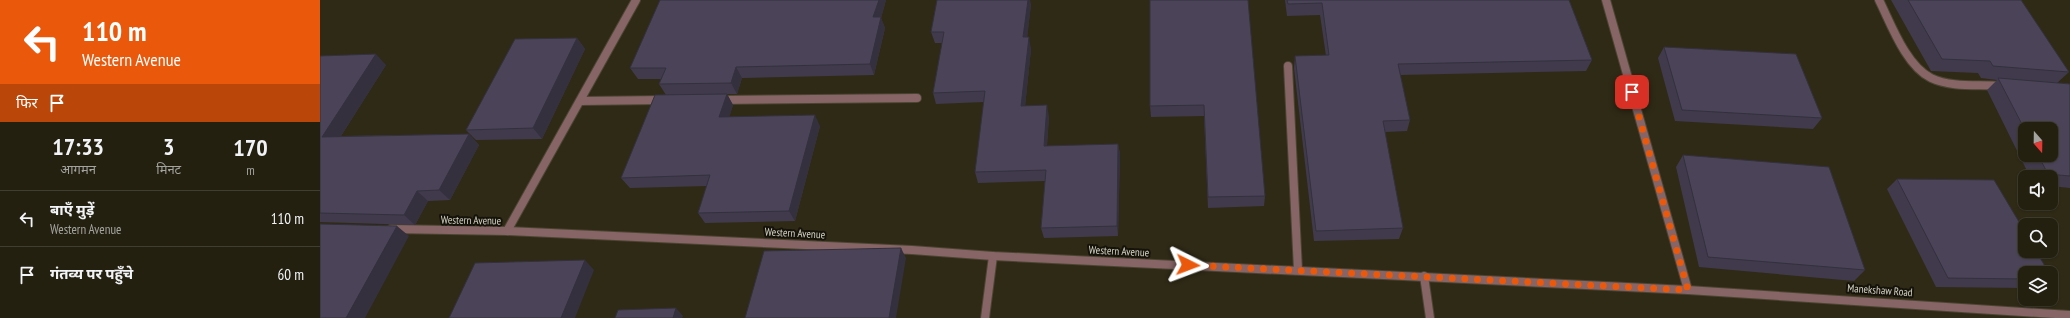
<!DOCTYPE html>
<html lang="hi">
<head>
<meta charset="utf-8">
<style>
	body { margin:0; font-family:"PT Sans Narrow","Noto Sans Devanagari",sans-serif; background:#2f2d1e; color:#f1f3f6; height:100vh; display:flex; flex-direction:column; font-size:15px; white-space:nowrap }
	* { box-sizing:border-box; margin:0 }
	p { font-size:13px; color:#a3a39f }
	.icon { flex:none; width:22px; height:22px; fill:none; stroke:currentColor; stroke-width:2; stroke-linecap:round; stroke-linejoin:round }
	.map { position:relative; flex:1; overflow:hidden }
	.side { display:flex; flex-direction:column; background:#232010; width:320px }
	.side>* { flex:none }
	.hud { background:#ea580c; color:#fff; overflow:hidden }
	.needle { width:26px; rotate:160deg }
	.tools { position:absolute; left:1698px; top:122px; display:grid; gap:8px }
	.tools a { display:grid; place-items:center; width:40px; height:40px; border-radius:8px; background:#232010; box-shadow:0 1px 3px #0004,0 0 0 1px #403e30; font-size:20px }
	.pin { position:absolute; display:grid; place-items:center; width:34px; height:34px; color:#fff; margin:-17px; border-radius:8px; box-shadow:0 2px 6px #0006 }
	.me { position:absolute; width:44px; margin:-22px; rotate:93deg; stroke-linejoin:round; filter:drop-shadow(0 0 3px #0008) }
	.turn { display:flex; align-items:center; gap:14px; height:84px; padding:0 16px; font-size:18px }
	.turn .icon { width:52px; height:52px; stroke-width:2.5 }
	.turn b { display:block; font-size:28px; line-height:34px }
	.then { display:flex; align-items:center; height:38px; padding:0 16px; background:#0003; gap:8px; font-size:15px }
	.eta { display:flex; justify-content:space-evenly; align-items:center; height:68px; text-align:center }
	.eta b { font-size:24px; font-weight:600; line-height:28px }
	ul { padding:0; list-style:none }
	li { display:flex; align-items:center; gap:12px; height:56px; padding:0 16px; border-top:1px solid #403e30 }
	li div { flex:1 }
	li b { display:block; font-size:15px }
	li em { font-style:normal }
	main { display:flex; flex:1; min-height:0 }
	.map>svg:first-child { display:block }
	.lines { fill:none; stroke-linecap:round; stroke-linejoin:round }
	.service-casing { stroke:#4a4532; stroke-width:10 }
	.minor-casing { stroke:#4a4532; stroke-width:10 }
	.tertiary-casing { stroke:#4a4532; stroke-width:10 }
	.service { stroke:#876465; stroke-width:8 }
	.minor { stroke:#876465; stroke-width:8 }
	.tertiary { stroke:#876465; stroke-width:8 }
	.wall { fill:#403a4c; fill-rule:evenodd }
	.shaded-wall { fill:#34303e }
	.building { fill:#4b4458; stroke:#34303e }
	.route { stroke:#ea580c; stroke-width:7; stroke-dasharray:0 12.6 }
	.labels { text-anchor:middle; stroke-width:4; stroke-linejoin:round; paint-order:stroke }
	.street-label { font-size:11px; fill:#d5d2c6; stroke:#15130a }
</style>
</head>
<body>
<main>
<section class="side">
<div class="hud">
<div class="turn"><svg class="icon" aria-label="left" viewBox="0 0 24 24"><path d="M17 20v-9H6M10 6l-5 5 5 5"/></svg><div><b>110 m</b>Western Avenue</div></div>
<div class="then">फिर<svg class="icon" aria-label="arrive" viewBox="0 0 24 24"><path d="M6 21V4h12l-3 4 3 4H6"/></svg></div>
</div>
<div class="eta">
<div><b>17:33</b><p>आगमन</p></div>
<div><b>3</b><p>मिनट</p></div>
<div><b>170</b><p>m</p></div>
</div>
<ul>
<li><svg class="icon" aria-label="left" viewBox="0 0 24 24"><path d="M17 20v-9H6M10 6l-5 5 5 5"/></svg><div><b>बाएँ मुड़ें</b><p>Western Avenue</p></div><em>110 m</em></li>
<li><svg class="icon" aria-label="arrive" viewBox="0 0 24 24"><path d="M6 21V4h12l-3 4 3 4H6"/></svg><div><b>गंतव्य पर पहुँचे</b></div><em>60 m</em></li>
</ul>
</section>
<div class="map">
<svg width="1750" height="318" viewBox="0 0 1750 318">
	<rect width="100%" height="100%" fill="#2f2a16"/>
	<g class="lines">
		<!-- service casing -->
		<g class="service-casing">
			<path id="service" d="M968,66L978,270
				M399,100L597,98
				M261,101L342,100
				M187,231L316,0
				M1104,276L1110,318"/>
		</g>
		<!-- minor casing -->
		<g class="minor-casing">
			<path id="minor" d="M1559,0C1571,24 1586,66 1611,78C1632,88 1659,84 1681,86
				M665,318L673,256"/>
		</g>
		<!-- tertiary casing -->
		<g class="tertiary-casing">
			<path id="tertiary" d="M1286,0L1368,290
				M71,229L187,231L592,250L673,256L1368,290L1750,315"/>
		</g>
		<!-- service -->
		<use href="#service" class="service"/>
		<!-- minor -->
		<use href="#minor" class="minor"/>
		<!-- tertiary -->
		<use href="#tertiary" class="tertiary"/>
	</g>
	<!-- wall -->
	<path class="wall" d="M566,0L561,18L565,28L554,75L422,78L417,94H407L413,105L409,117L500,126L475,221L385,223L378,213L387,186L310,188L301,178L346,95L339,84L341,79H318L310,68Z
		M830,0L945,196L944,206L888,208L884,116L831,117L830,106Z
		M965,0H1249L1272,60L1266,71L1080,75L1090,120L1087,131L1065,132L1083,228L1079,239L994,241L974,68L975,56H1006L1000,15L967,16Z
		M1571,0H1701L1749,72L1737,83L1750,84V188L1731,186V177H1710L1667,90L1677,80L1661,78L1658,73L1611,71ZM1705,129L1731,155H1705Z
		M711,4L707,37L711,49L705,106L729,116L727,146L798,144L800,154L798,236L724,238L721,228L725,181L658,183L655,172L664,102L616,104L613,93L622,43H615L611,32Z
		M257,38L265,49L222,139L156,140L146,130Z
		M1344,47L1502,118L1493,129L1355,121L1338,58Z
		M0,56L66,65L21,136L149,134L159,145L130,200L108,201L95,225L0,222Z
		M1363,155L1545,270L1534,281L1379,267L1356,167Z
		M1577,179L1705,273V288L1616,287L1567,189Z"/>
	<!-- shaded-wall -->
	<path class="shaded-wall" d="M559,0H566L561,18L565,28L554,75L550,64L553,17Z
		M708,0H710L711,4L706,49L703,37Z
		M709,37L711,49L704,117L701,106Z
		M257,38L265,49L222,139L213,128Z
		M56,54L66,65L14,147L2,137Z
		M416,67L422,78L417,94L411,83Z
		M407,94L413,105L406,128L399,117Z
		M727,105L729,116L726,156L724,146Z
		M495,115L500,126L475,221L469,211Z
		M149,134L159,145L130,200L119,190Z
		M798,144L800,154L798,236L797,226Z
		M97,191L108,201L95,225L84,215Z
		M77,226L89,236L45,318H26Z
		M581,248L586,258L576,318H569Z
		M265,260L274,270L255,318H241Z
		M356,308L363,316L362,318H353Z"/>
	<!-- building -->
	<path class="building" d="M340,0H559L553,17H561L550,64L416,67L411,83L339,84L346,68H310Z
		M617,0H708L703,37H709L701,106L727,105L724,146L798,144L797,226L721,228L726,170L655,172L665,91L613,93L624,32H611Z
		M830,0H928L945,196L888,197L884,105L830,106Z
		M967,0H1249L1272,60L1078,64L1090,120L1063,121L1083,228L996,231L975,56L1009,55L1002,3L968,4Z
		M1588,0H1701L1749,72L1673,66L1670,61L1622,59Z
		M257,38L213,128L146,130L195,39Z
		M1344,47L1476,54L1502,118L1362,110Z
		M56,54L2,137L149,134L119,190L97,191L84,215L0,213V56Z
		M1678,78L1750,84V176L1728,174L1718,155H1731V129H1705V130Z
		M407,94L399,117L495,115L469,211L378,213L390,175L301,178L335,95Z
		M1363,155L1509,167L1545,270L1388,257Z
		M1577,179L1674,180L1705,232V251H1716L1729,273H1705V279L1628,278Z
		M0,224L77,226L26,318H0Z
		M581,248L569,318H425L444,251Z
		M265,260L241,318H129L155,263Z
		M356,308L353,318H295L298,310Z"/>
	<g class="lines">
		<!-- route -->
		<path class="route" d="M868,265L1368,290L1312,92"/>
	</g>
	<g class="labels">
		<!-- street labels -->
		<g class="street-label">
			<text transform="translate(151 220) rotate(1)" y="4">Western Avenue</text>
			<text transform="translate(475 233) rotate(3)" y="4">Western Avenue</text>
			<text transform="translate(799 251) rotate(3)" y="4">Western Avenue</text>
			<text transform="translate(1560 290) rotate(4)" y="4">Manekshaw Road</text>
		</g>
	</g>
</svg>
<div class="tools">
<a><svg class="needle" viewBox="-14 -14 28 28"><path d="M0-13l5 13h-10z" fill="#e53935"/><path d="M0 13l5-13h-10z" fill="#a3a39f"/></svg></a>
<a><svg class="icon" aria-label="sound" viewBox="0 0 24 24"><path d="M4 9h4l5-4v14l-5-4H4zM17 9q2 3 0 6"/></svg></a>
<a><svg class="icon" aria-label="search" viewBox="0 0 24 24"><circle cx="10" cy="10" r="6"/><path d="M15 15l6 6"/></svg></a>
<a><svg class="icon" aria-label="layers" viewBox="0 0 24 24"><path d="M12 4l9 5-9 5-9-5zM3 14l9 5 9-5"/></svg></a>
</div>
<div class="pin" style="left:1312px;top:92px;background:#d93025"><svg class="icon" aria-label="arrive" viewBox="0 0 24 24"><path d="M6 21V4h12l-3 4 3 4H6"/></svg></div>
<svg class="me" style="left:868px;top:265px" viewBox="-20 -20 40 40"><path d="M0-17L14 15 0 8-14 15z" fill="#ea580c" stroke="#fff" stroke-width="4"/></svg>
</div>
</main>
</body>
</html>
